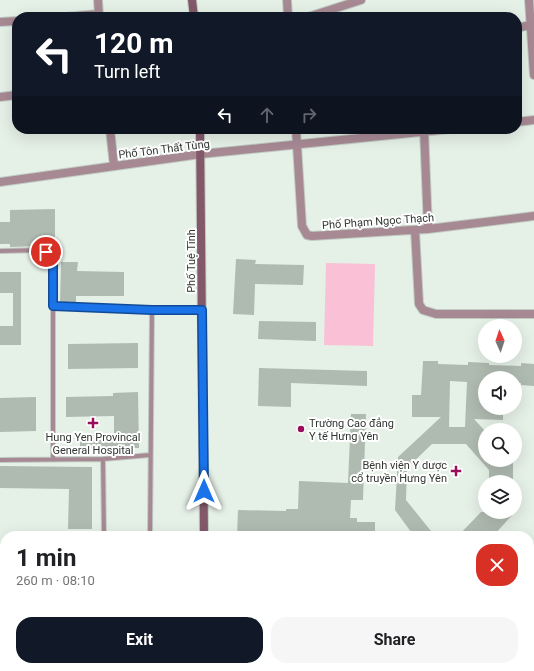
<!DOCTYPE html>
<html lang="en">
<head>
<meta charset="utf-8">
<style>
	body { margin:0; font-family:Roboto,sans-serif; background:#f6f6f6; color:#202124; height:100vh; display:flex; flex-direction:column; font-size:15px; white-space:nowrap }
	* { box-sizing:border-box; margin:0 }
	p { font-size:13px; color:#757577 }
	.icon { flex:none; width:22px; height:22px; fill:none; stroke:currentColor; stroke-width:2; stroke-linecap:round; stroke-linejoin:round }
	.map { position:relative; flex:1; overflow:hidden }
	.drawer { position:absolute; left:0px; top:531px; width:534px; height:140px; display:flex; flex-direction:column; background:#fff; border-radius:16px 16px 0 0; box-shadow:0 4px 16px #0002 }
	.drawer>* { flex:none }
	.hud { position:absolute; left:12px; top:12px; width:510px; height:122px; border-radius:16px; box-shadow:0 4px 16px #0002; background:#111827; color:#fff; overflow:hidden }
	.needle { width:26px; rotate:357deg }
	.controls { position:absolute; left:478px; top:319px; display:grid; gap:8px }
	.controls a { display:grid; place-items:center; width:44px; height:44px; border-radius:50%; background:#fff; box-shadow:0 4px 16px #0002; font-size:20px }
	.pin { position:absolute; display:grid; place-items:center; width:34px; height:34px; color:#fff; margin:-17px; border:2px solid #fff; border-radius:50%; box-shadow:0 1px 4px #0007 }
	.me { position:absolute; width:44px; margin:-22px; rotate:0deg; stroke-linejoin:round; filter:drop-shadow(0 0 3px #0008) }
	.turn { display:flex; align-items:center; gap:14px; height:84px; padding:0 16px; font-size:18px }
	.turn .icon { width:52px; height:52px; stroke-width:2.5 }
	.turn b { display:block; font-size:28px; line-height:34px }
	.lanes { display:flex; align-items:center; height:38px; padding:0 16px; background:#0003; justify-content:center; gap:20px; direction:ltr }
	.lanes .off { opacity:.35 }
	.round { display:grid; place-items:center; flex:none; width:42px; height:42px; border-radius:16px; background:#f6f6f6 }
	.summary { display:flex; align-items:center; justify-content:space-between; height:68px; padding:0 16px }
	h1 { font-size:24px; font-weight:700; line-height:30px }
	.action { display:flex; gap:8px; margin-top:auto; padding:8px 16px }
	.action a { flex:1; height:46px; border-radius:16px; background:#111827; color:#fff; font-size:16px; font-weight:700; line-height:46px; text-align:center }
	.action a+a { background:#f6f6f6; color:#202124 }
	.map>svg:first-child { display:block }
	.green { fill:#fac0d6 }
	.building { fill:#afbab1; fill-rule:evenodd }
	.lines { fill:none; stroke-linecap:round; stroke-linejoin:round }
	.lane-casing { stroke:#c1cbc3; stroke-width:6 }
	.street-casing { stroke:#c1cbc3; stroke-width:10 }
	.secondary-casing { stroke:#c1cbc3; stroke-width:10 }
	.lane { stroke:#a78994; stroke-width:4 }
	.street { stroke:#a78994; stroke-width:8 }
	.secondary { stroke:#83596a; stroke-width:8 }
	.route-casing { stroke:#114b97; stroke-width:10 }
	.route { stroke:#1a73e8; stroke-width:7 }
	.poi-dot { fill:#9a0c5c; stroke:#fff; stroke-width:1.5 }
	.labels { text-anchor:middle; stroke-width:4; stroke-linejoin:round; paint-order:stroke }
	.street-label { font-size:11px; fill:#313632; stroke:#fff }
	.poi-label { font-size:11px; fill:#313632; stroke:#fff; text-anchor:start }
</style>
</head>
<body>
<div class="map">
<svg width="534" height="671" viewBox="0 0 534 671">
	<rect width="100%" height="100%" fill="#e5f0e7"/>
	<!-- green -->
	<path class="green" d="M326,263L375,264L373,346L324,345Z"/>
	<!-- building -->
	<path class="building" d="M55,209V248L46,249L42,246L10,247V244H0V222H10V210Z
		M236,259L256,260L255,264L304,265L303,285L255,284L254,315L233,314Z
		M61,262H78L77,271L124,272V296H76V303H60Z
		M0,272H21V345H0V326H13V293H0Z
		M259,321L316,322V341L258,339Z
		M138,343V368L68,369V344Z
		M423,361H438V364L468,365V362L489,363V365L521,366V363L534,364V386L521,385V383H515V378H485V408H503V420L474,419L485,431V460H513V482H489V470L466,444H432L407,468L406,500L435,536H414L395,510L398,457L441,417H412V395H421ZM450,381L467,382L465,427H449Z
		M259,368L367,371V386L291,383V407L258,406Z
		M138,392L139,448H80V435H114V416L66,417V397L113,396V393Z
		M36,397V431L0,432V398Z
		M351,414H366L363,500H351L350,518H357V522H375V536H237L238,510L286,511V509H298L299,481L348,483Z
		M0,466L92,467V529H68L69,489L0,488Z
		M481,512H515L493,536H458Z"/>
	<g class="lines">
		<!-- lane casing -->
		<g class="lane-casing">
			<path id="lane" d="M0,251L42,250L51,257L53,263V459
				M53,306L152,310H202
				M103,459L104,536
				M0,460L103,459L150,455
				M150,536L152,310
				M0,570H5"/>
		</g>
		<!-- street casing -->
		<g class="street-casing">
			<path id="street" d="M98,0L99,17
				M287,0L288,17
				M529,0L534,75
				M65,17L99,14
				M308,17L361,0
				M0,22L17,21
				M517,28L530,25
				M0,97L17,95
				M517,122L534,120
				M110,129L114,166
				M296,129L302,226L307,235L312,236L428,229L534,216
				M424,129L428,229
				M0,182L201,154L450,129
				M415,230L419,304L423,310L436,314H534
				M90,671V666
				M297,671L298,666
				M389,671V666"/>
		</g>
		<!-- secondary casing -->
		<g class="secondary-casing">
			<path id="secondary" d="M192,0L194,17
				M200,129L204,536
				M0,610H5
				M529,616H534
				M0,628L5,629
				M529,635H534
				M201,671V666"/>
		</g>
		<!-- lane -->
		<use href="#lane" class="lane"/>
		<!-- street -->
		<use href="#street" class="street"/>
		<!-- secondary -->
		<use href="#secondary" class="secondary"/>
	</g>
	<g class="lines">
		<!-- route casing -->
		<g class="route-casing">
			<path id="route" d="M46,252L51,257L53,263V306L152,310H202L204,491"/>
		</g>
		<!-- route -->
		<use href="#route" class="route"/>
	</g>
	<!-- markers -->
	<g class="poi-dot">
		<path d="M91 417h4v4h4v4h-4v4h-4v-4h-4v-4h4z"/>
		<circle cx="301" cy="429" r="4"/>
		<path d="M454 465h4v4h4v4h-4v4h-4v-4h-4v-4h4z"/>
	</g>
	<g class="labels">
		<!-- street labels -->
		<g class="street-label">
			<text transform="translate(164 149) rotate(-7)" y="4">Phố Tôn Thất Tùng</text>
			<text transform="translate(378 221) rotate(-4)" y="4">Phố Phạm Ngọc Thạch</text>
			<text transform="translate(191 261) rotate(-90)" y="4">Phố Tuệ Tĩnh</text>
		</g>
		<!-- poi labels -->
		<g class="poi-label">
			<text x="309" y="427">Trường Cao đẳng<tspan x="309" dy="13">Y tế Hưng Yên</tspan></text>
			<text x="93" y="441" text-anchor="middle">Hung Yen Provincal<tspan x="93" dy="13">General Hospital</tspan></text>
			<text x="447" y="469" text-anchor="end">Bệnh viện Y dược<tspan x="447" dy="13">cổ truyền Hưng Yên</tspan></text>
		</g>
	</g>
</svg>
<div class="controls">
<a><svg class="needle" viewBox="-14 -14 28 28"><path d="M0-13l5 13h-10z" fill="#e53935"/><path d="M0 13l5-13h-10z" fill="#757577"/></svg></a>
<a><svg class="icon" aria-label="sound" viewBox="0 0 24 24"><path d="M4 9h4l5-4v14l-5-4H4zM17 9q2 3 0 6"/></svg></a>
<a><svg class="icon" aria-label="search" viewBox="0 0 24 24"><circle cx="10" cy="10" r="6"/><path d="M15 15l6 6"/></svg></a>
<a><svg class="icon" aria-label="layers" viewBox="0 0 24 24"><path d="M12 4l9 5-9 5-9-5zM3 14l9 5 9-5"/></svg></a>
</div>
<div class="pin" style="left:46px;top:252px;background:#d93025"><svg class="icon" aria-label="arrive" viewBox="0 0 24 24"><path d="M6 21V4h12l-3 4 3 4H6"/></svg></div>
<svg class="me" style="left:204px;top:491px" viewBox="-20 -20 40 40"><path d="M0-17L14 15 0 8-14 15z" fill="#1a73e8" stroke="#fff" stroke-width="4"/></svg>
<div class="hud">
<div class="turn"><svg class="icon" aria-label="left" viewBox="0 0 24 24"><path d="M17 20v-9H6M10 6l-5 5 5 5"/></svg><div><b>120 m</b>Turn left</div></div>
<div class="lanes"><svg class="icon" aria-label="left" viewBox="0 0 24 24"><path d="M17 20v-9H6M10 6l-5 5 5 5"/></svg><svg class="icon off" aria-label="ahead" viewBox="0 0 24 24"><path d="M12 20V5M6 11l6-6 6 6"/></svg><svg class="icon off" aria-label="right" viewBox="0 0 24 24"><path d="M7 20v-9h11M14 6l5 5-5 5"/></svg></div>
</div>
<section class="drawer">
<div class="summary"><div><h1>1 min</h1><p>260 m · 08:10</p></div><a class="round" style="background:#d93025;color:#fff"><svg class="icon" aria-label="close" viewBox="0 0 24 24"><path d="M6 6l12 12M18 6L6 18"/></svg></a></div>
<div class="action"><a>Exit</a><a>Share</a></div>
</section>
</div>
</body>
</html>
